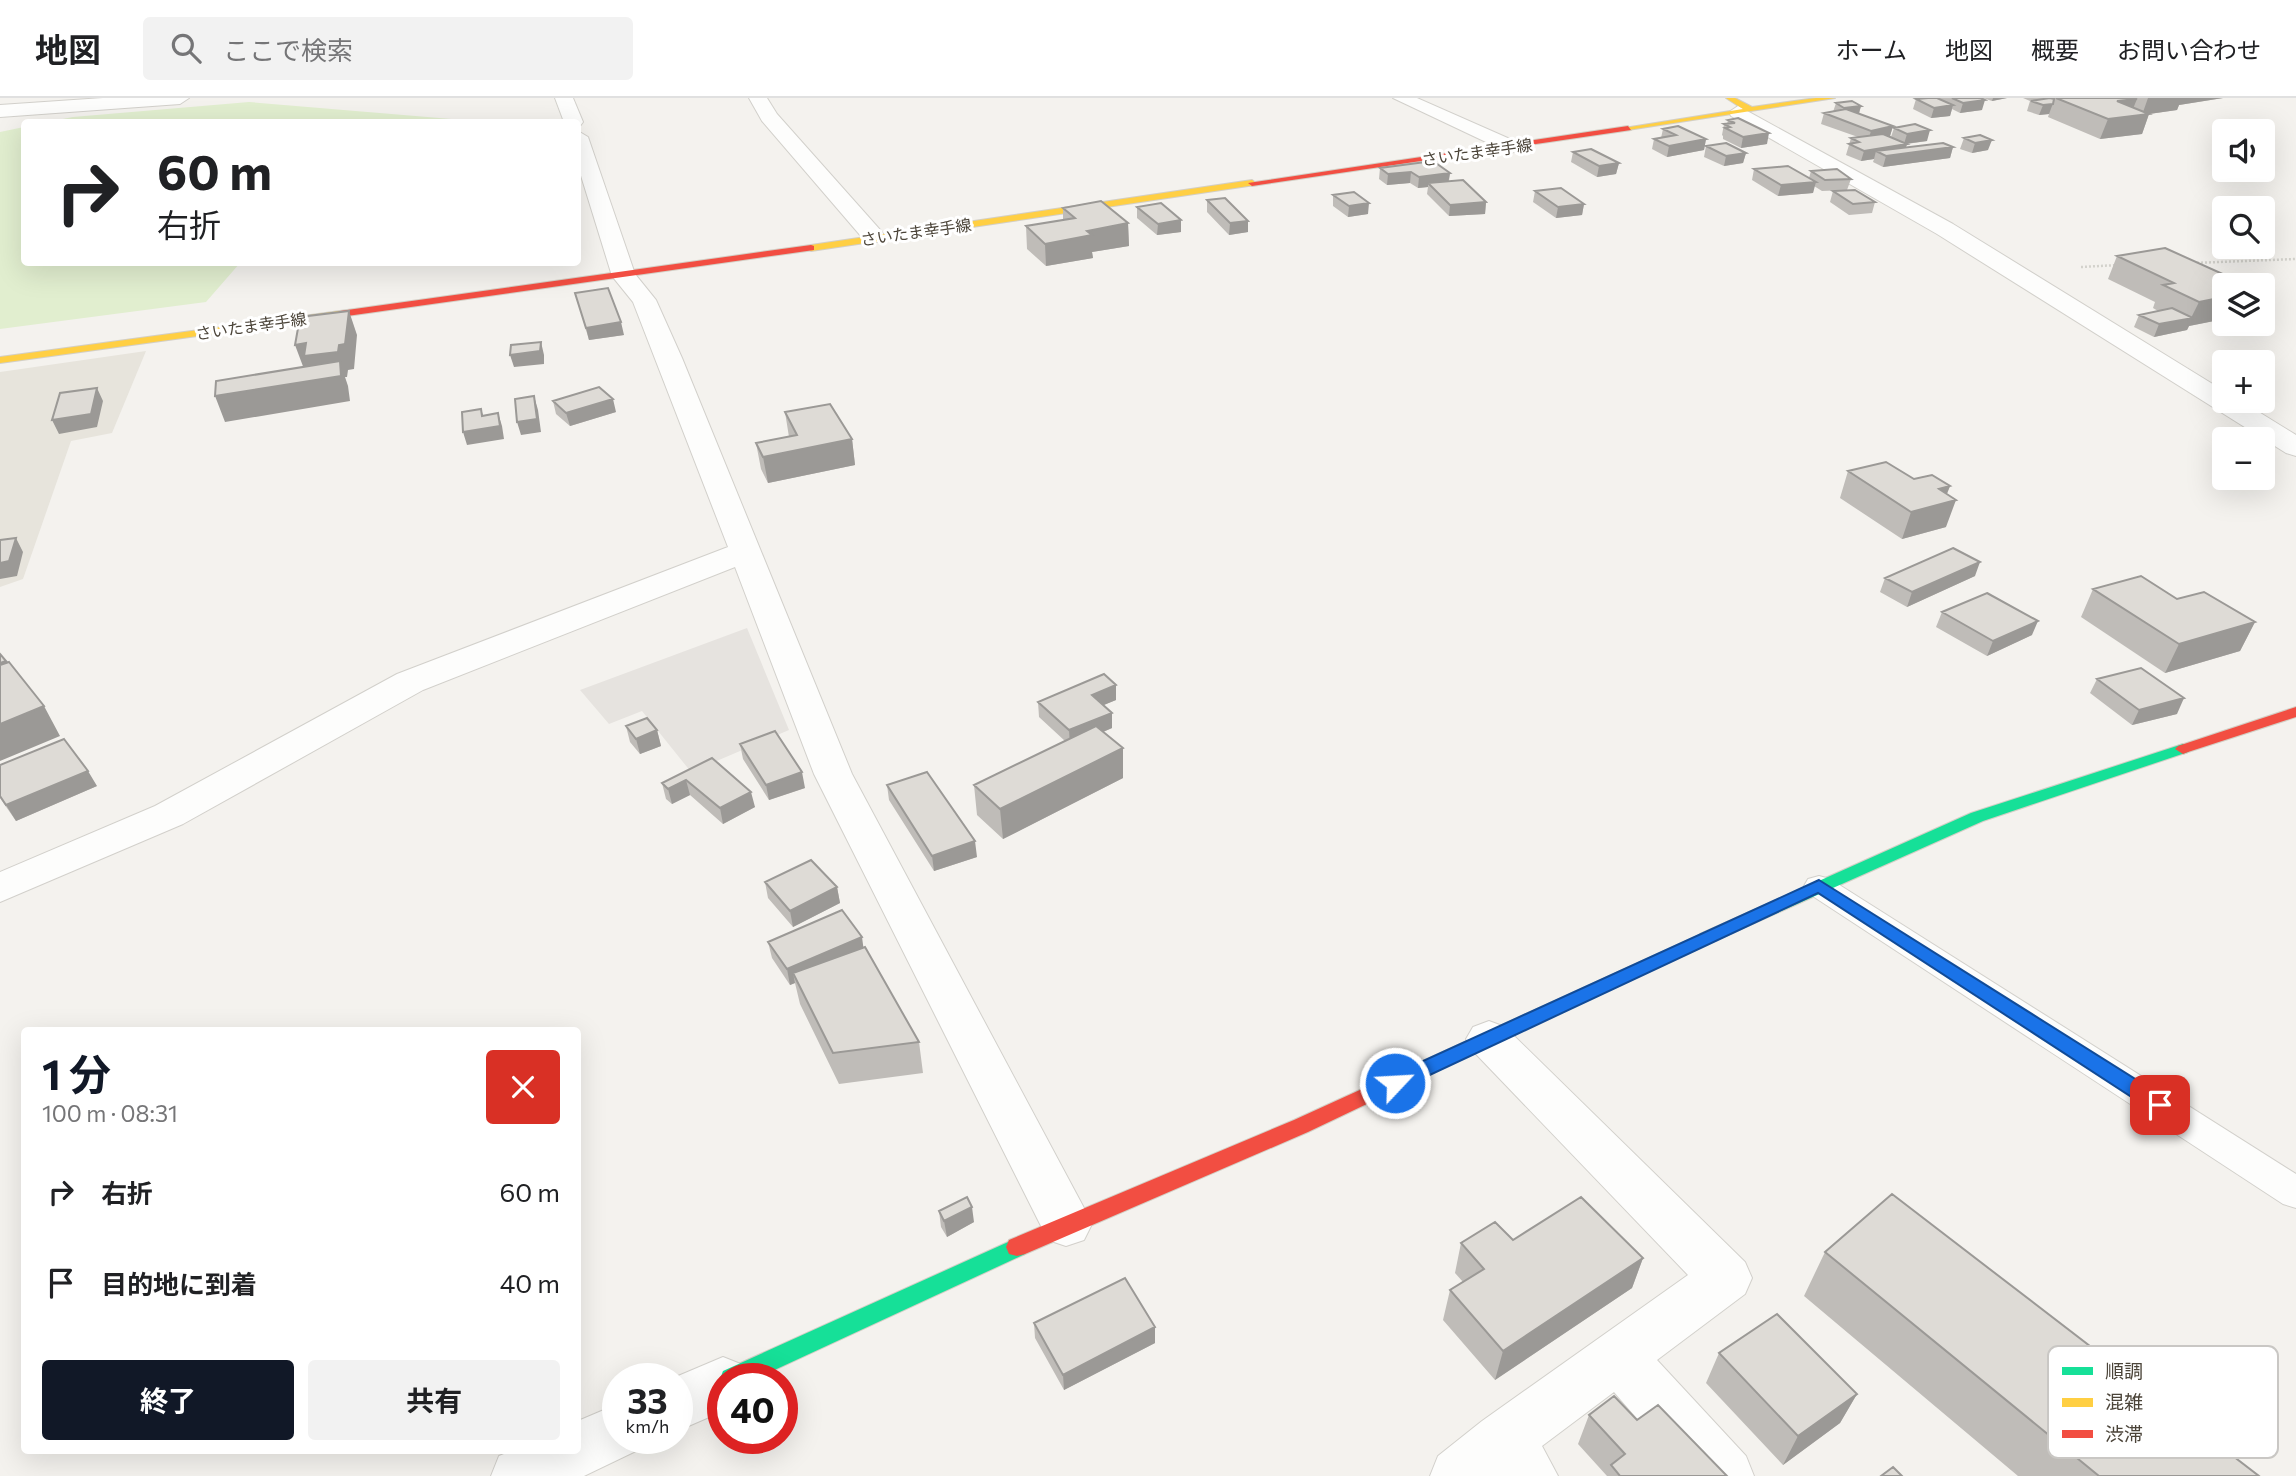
<!DOCTYPE html>
<html lang="ja">
<head>
<meta charset="utf-8">
<style>
	body { margin:0; font-family:Commissioner,"Noto Sans JP",sans-serif; background:#f2f2f2; color:#202124; height:100vh; display:flex; flex-direction:column; font-size:26px; white-space:nowrap }
	* { box-sizing:border-box; margin:0 }
	p { font-size:23px; color:#757577 }
	.icon { flex:none; width:38px; height:38px; fill:none; stroke:currentColor; stroke-width:2; stroke-linecap:round; stroke-linejoin:round }
	.map { position:relative; flex:1; overflow:hidden }
	.details { position:absolute; left:21px; top:929px; width:560px; height:427px; display:flex; flex-direction:column; background:#fff; border-radius:7px; box-shadow:0 7px 28px #0002 }
	.details>* { flex:none }
	.guide { position:absolute; left:21px; top:21px; width:560px; height:147px; border-radius:7px; box-shadow:0 7px 28px #0002; background:#fff; color:#202124; overflow:hidden }
	.buttons { position:absolute; left:2212px; top:21px; display:grid; gap:14px }
	.buttons a { display:grid; place-items:center; width:63px; height:63px; border-radius:7px; background:#fff; box-shadow:0 7px 28px #0002; font-size:35px }
	.speed { position:absolute; left:602px; top:1265px; display:flex; gap:14px; font-size:35px; font-weight:700; text-align:center }
	.speed>* { display:grid; place-content:center; width:91px; height:91px; border-radius:50%; background:#fff; box-shadow:0 7px 28px #0002; line-height:1 }
	.speed small { font-size:18px; font-weight:400 }
	.speed .limit { border:10px solid #d22; background:#fff; color:#111 }
	.pin { position:absolute; display:grid; place-items:center; width:60px; height:60px; color:#fff; margin:-30px; border-radius:14px; box-shadow:0 4px 10px #0006 }
	.me { position:absolute; width:77px; margin:-38px; rotate:65deg; stroke-linejoin:round; filter:drop-shadow(0 0 5px #0008) }
	.turn { display:flex; align-items:center; gap:24px; height:147px; padding:0 21px; font-size:32px }
	.turn .icon { width:91px; height:91px; stroke-width:2.5 }
	.turn b { display:block; font-size:49px; line-height:60px }
	.round { display:grid; place-items:center; flex:none; width:74px; height:74px; border-radius:7px; background:#f2f2f2 }
	.summary { display:flex; align-items:center; justify-content:space-between; height:119px; padding:0 21px }
	h1 { font-size:42px; font-weight:700; line-height:52px; color:#111827 }
	.action { display:flex; gap:14px; margin-top:auto; padding:14px 21px }
	.action a { flex:1; height:80px; border-radius:7px; background:#111827; color:#fff; font-size:28px; font-weight:700; line-height:80px; text-align:center }
	.action a+a { background:#f2f2f2; color:#202124 }
	ul { padding:0; list-style:none }
	li { display:flex; align-items:center; gap:21px; height:91px; padding:0 21px }
	li div { flex:1 }
	li b { display:block; font-size:26px }
	li em { font-style:normal }
	header { display:flex; align-items:center; gap:42px; box-sizing:border-box; height:98px; padding:0 35px; background:#fff; border-bottom:2px solid #e0e0e0 }
	header strong { font-size:33px }
	nav { display:flex; gap:38px; margin-inline-start:auto; font-size:24px }
	.search { width:490px; height:63px; background:#f2f2f2; display:flex; align-items:center; gap:18px; box-sizing:border-box; padding:0 24px; border-radius:7px; color:#757577; font-size:26px }
	.map>svg:first-child { display:block }
	.residential { fill:#e7e4dc }
	.green { fill:#e1eecf }
	.parking { fill:#e6e3df }
	.lines { fill:none; stroke-linecap:round; stroke-linejoin:round }
	.lane-casing { stroke:#d2d0cb; stroke-width:2 }
	.street-casing { stroke:#d2d0cb; stroke-width:2 }
	.fast-casing { stroke:#d3cfc5; stroke-width:2 }
	.slow-casing { stroke:#d3cfc5; stroke-width:2 }
	.jam-casing { stroke:#d3cfc5; stroke-width:2 }
	.path { stroke:#d3d2cc; stroke-width:2.5; stroke-dasharray:2 2; stroke-linecap:butt }
	.lane { fill:#fdfdfc; fill-rule:evenodd }
	.street { fill:#fdfdfc; fill-rule:evenodd }
	.fast { fill:#16e098; fill-rule:evenodd }
	.slow { fill:#ffcf43; fill-rule:evenodd }
	.jam { fill:#f24e42; fill-rule:evenodd }
	.wall { fill:#bfbcb8 }
	.shaded-wall { fill:#9b9996 }
	.building { fill:#dedbd6; stroke:#9b9996; stroke-width:2 }
	.route { fill:#1a73e8; stroke:#114b97; stroke-width:2 }
	.labels { text-anchor:middle; stroke-width:6; stroke-linejoin:round; paint-order:stroke }
	.far-street-label { font-size:16px; fill:#4b4439; stroke:#fff }
	.key { fill:#fff; stroke:#c9c7c4; stroke-width:2 }
	.key-label { font-size:19px; fill:#4b4439 }
</style>
</head>
<body>
<header>
<strong>地図</strong>
<div class="search"><svg class="icon" aria-label="search" viewBox="0 0 24 24"><circle cx="10" cy="10" r="6"/><path d="M15 15l6 6"/></svg>ここで検索</div>
<nav><a>ホーム</a><a>地図</a><a>概要</a><a>お問い合わせ</a></nav>
</header>
<div class="map">
<svg width="2296" height="1378" viewBox="0 0 2296 1378">
	<rect width="100%" height="100%" fill="#f4f2ee"/>
	<!-- residential -->
	<path class="residential" d="M146,253L112,335L71,343L23,481L0,489V274Z"/>
	<!-- green -->
	<path class="green" d="M249,4L487,24H47L73,19Z
		M24,29V164L240,165L206,204L0,231V34Z"/>
	<!-- parking -->
	<path class="parking" d="M747,530L789,632L691,674L642,613L609,626L580,592Z"/>
	<g class="lines">
		<!-- lane casing -->
		<g class="lane-casing">
			<path id="lane" d="M1819,778L1830,781L2296,1076V1110L2283,1106L1808,795L1804,788L1808,781Z"/>
		</g>
		<!-- street casing -->
		<g class="street-casing">
			<path id="street" d="M103,0H189L180,6L0,19V7Z
				M555,0H573L583,24L580,28L578,24H564Z
				M749,0H767L777,16L882,134L885,139L882,144H866L762,23Z
				M1393,0H1417L1519,45L1522,49L1512,55L1505,53Z
				M1738,8L1953,126L2224,293V303H2241L2296,337V358L2286,355L1937,136L1731,18L1729,14Z
				M578,33L588,39L635,176L656,202L682,260L852,676L1084,1110L1092,1126L1084,1142L1066,1148L1048,1142L814,676L735,469L423,592L183,726L0,804V774L155,708L397,576L728,449L633,204L612,178L578,68Z
				M1489,923L1505,929L1745,1164L1752,1180L1745,1196L1657,1262L1746,1358L1754,1378H1687L1614,1294L1542,1348L1558,1378H1430L1438,1358L1482,1323L1688,1177L1473,953L1466,941L1473,929Z
				M723,1259L743,1267L749,1281H723V1313L677,1333V1281H671Z
				M618,1306V1340H643L638,1352L584,1378H491L499,1358L511,1353H578V1323Z"/>
		</g>
		<!-- fast casing -->
		<g class="fast-casing">
			<path id="fast" d="M2183,646L2191,651L2188,654L1983,723L1712,844H1700L1697,840L1700,836L1971,715Z
				M1017,1140L1025,1142L1028,1149L1025,1156L755,1281H723V1288L720,1281L723,1273Z"/>
		</g>
		<!-- slow casing -->
		<g class="slow-casing">
			<path id="slow" d="M1726,0H1735L1752,9L1816,0H1835L1628,32L1624,30L1743,11Z
				M1252,82L1256,85L1255,87L811,153L806,150L811,147Z
				M340,213L345,216L344,218L0,265V259Z
				M1706,834L1712,836L1715,840L1712,844L1415,983L1408,986L1401,983L1398,978L1401,973Z"/>
		</g>
		<!-- jam casing -->
		<g class="jam-casing">
			<path id="jam" d="M1628,28L1631,32L1252,88L1248,85Z
				M811,147L814,148V152L340,219L335,216L340,213Z
				M2296,609V619L2188,654L2183,656L2175,651L2178,648Z
				M1408,970L1415,973L1418,978L1415,983L1308,1034L1025,1156L1017,1158L1009,1156L1006,1149L1009,1142L1294,1022Z"/>
		</g>
		<!-- path -->
		<path class="path" d="M2193,165L2296,161
			M2081,169L2118,167"/>
		<!-- lane -->
		<use href="#lane" class="lane"/>
		<!-- street -->
		<use href="#street" class="street"/>
		<!-- fast -->
		<use href="#fast" class="fast"/>
		<!-- slow -->
		<use href="#slow" class="slow"/>
		<!-- jam -->
		<use href="#jam" class="jam"/>
	</g>
	<!-- wall -->
	<path class="wall" d="M1928,0H1981L1982,12L1960,15L1952,11L1950,18L1931,20L1913,11L1916,1Z
		M1983,0H2007L1992,3Z
		M2023,0H2223L2179,7L2177,12L2149,16L2142,36L2100,41L2048,19L2049,16L2039,17L2027,13L2030,3Z
		M1836,5L1861,8L1859,16L1893,28L1890,38L1891,39L1894,30L1927,43L1907,46L1906,49H1953L1950,60L1883,69L1873,64L1874,61L1861,63L1846,57L1851,40L1858,39L1821,26L1824,15L1833,14Z
		M1738,20L1767,46L1741,50L1723,41V38L1722,37L1724,26H1727L1728,22Z
		M1663,31L1706,41L1704,52L1667,59L1652,51L1654,41L1661,40Z
		M1980,37L1988,52L1972,55L1960,51L1964,40Z
		M1706,48L1746,55L1743,65L1724,68L1704,59Z
		M1573,54L1619,65L1616,76L1597,79L1571,64Z
		M1380,70L1450,75L1449,83L1486,104L1485,116L1449,118L1427,96L1428,89L1418,90L1410,85L1387,87L1379,81Z
		M1754,71L1809,80L1811,73L1851,81L1847,92L1822,93L1814,88L1813,95L1778,98L1752,82Z
		M1535,93L1584,106L1582,117L1556,120L1533,104Z
		M1833,93L1875,104L1872,115L1849,117L1830,104Z
		M1333,97L1368,116L1348,119L1333,108Z
		M1207,102L1248,123V134L1229,137L1207,114Z
		M1137,109L1181,122V134L1157,137L1137,120Z
		M1063,110L1128,125L1129,148L1092,154L1093,160L1046,168L1027,151L1026,128L1063,122Z
		M2117,158L2224,187V221L2189,228L2187,232L2154,239L2134,229L2139,217L2158,213L2153,210L2155,204L2108,181Z
		M575,195L624,237L589,242Z
		M553,303L616,314L570,328L556,316Z
		M785,314L852,341L855,367L768,385L761,371L756,345L789,339Z
		M1848,373L1914,381L1950,388L1947,396L1946,429L1902,441L1840,400Z
		M1975,478L1907,509L1880,494L1885,480Z
		M2093,491L2177,501L2255,524L2240,553L2165,575L2081,519Z
		M1942,514L2032,537L1987,558L1936,529Z
		M2097,581L2177,616L2132,627L2090,595Z
		M1116,587V602L1103,607L1112,630L1103,634L1123,680L1003,741L977,717L974,687L1065,643L1039,619L1038,604Z
		M626,628L657,632L661,648L640,656L630,644Z
		M740,646L805,690L769,702L743,661Z
		M712,660L755,709L723,726L690,697L672,706L666,701L662,685Z
		M0,667L97,688L16,723L0,700Z
		M887,687L977,759L934,773L889,702Z
		M765,784L837,789L840,805L793,829L768,800Z
		M768,844L864,849L919,944L923,975L839,986L800,906L795,885L790,887L772,860Z
		M939,1113L974,1124L947,1139L941,1129Z
		M1461,1145L1643,1160L1632,1190L1495,1282L1443,1222L1450,1192L1463,1184L1455,1175Z
		M1825,1154L2259,1378H2018L1804,1198Z
		M1034,1225L1155,1245L1064,1292L1035,1240Z
		M1719,1255L1857,1296L1840,1325L1783,1367L1706,1285Z
		M1589,1317L1637,1322L1727,1378H1607L1578,1346Z"/>
	<!-- shaded-wall -->
	<path class="shaded-wall" d="M1993,0H2007L1992,3Z
		M2046,0H2055L2049,16L2039,17Z
		M2148,0H2223L2179,7L2177,12L2149,16L2142,36L2100,41L2108,21L2117,3L2137,1L2130,18L2142,17Z
		M1985,2L1982,12L1960,15L1963,5Z
		M1953,7L1950,18L1931,20L1934,10Z
		M1861,8L1858,18L1842,20L1844,10Z
		M1893,28L1890,38L1868,43L1871,33Z
		M1930,32L1927,43L1904,46L1907,36Z
		M1769,35L1767,46L1741,50L1743,39Z
		M1706,41L1704,52L1667,59L1669,48Z
		M1992,42L1988,52L1972,55L1975,45Z
		M1907,46L1904,56L1953,49L1950,60L1883,69L1886,58L1876,53L1874,61L1861,63L1864,53Z
		M1746,55L1743,65L1724,68L1726,58Z
		M1619,65L1616,76L1597,79L1599,68Z
		M1411,74L1410,85L1387,87L1388,76Z
		M1450,75L1448,86L1428,85V89L1418,90L1419,79Z
		M1816,84L1813,95L1778,98L1781,87Z
		M1486,104L1485,116L1449,118L1450,107Z
		M1369,105L1368,116L1348,119L1349,108Z
		M1584,106L1582,117L1556,120L1558,109Z
		M1181,122V134L1157,137L1158,126Z
		M1248,123V134L1229,137L1230,125Z
		M1128,125L1129,148L1092,154L1093,160L1046,168L1045,146L1087,133Z
		M2224,199V221L2189,228L2187,232L2154,239L2159,226L2191,220L2199,204Z
		M349,213L357,237L354,271L348,272L347,279H345L348,288L350,303L225,324L215,298L304,271L295,247L306,245L339,247Z
		M621,224L624,237L589,242L586,230Z
		M541,244L544,257V266L514,269L510,257Z
		M97,290L103,303L97,329L59,336L52,322Z
		M534,298L538,312L541,334L521,337L517,324Z
		M613,301L616,314L570,328L566,315Z
		M481,311L485,324L498,315L502,328L504,341L467,347L463,334L482,318Z
		M852,341L855,367L768,385L763,359Z
		M1950,388L1943,405L1956,402L1946,429L1902,441L1911,414L1939,391Z
		M16,440L23,454L17,478L0,481V465Z
		M1980,464L1975,478L1907,509L1912,494Z
		M2038,523L2032,537L1987,558L1993,543Z
		M2255,524L2240,553L2165,575L2179,546Z
		M1116,587V602L1092,612V597Z
		M2184,600L2177,616L2132,627L2139,612Z
		M44,608L60,638L0,663V626Z
		M1112,615V630L1070,648L1069,632Z
		M657,632L661,648L640,656L636,641Z
		M1123,650V680L1003,741L1000,711Z
		M88,673L97,688L16,723L6,707Z
		M802,674L805,690L769,702L766,687Z
		M686,682L690,697L672,706L668,691Z
		M751,694L755,709L723,726L720,710Z
		M975,743L977,759L934,773L932,758Z
		M837,789L840,805L793,829L790,813Z
		M862,839L864,854L793,875L795,885L790,887L787,871Z
		M972,1109L974,1124L947,1139L944,1123Z
		M1643,1160L1632,1190L1495,1282L1503,1253Z
		M1155,1229V1245L1064,1292L1063,1277Z
		M1857,1296L1840,1325L1783,1367L1798,1338Z"/>
	<!-- building -->
	<path class="building" d="M1928,0H1937L1953,7L1934,10L1916,1Z
		M1952,0H1981L1985,2L1963,5Z
		M2050,0L2054,1L2053,6L2043,7L2031,3Z
		M2056,0H2134L2137,1L2117,3L2149,16L2108,21Z
		M1852,3L1861,8L1844,10L1836,5Z
		M1846,11L1893,28L1871,33L1824,15Z
		M1738,20L1769,35L1743,39L1725,30L1730,29L1724,26L1735,25L1728,22Z
		M1915,26L1930,32L1907,36L1894,30Z
		M1678,28L1706,41L1669,48L1654,41L1676,37L1663,31Z
		M1883,36L1907,46L1864,53L1849,46L1859,44L1851,40Z
		M1980,37L1992,42L1975,45L1964,40Z
		M1726,45L1746,55L1726,58L1706,48Z
		M1943,45L1953,49L1886,58L1876,53Z
		M1591,51L1619,65L1599,68L1573,54Z
		M1433,63L1450,75L1419,79L1411,74L1388,76L1380,70Z
		M1788,68L1816,84L1781,87L1754,71Z
		M1837,71L1851,81L1825,82L1811,73Z
		M1463,82L1486,104L1450,107L1428,85Z
		M1561,90L1584,106L1558,109L1535,93Z
		M1855,92L1875,104L1853,106L1833,93Z
		M1354,94L1369,105L1349,108L1333,97Z
		M1225,100L1248,123L1230,125L1207,102Z
		M1101,103L1128,125L1087,133L1092,137L1045,146L1026,128L1075,120L1063,110Z
		M1161,105L1181,122L1158,126L1137,109Z
		M2165,150L2247,187H2224V199L2199,204L2163,187L2174,185L2117,158Z
		M608,190L621,224L586,230L575,195Z
		M2172,210L2193,220L2159,226L2139,217Z
		M349,213L345,246L339,247L338,254L304,258L306,245L295,247L300,219Z
		M541,244L540,253L510,257L511,247Z
		M340,263L341,278L215,298L216,283Z
		M599,289L613,301L566,315L553,303Z
		M97,290L91,316L52,322L60,295Z
		M534,298L537,321L517,324L515,301Z
		M830,306L852,341L763,359L756,345L797,337L785,314Z
		M481,311L482,318L498,315L500,328L463,334L462,314Z
		M1886,364L1914,381L1932,377L1950,388L1939,391L1956,402L1911,414L1848,373Z
		M16,440L9,463L0,465V442Z
		M1953,450L1980,464L1912,494L1885,480Z
		M2141,478L2177,501L2204,494L2255,524L2179,546L2093,491Z
		M1987,495L2038,523L1993,543L1942,514Z
		M0,556L6,563L0,565Z
		M9,564L44,608L0,626V567Z
		M2141,570L2184,600L2139,612L2097,581Z
		M1104,576L1116,587L1092,597L1112,615L1069,632L1038,604Z
		M647,620L657,632L636,641L626,628Z
		M1096,628L1123,650L1000,711L974,687Z
		M775,633L802,674L766,687L740,646Z
		M64,641L88,673L6,707L0,698V667Z
		M712,660L751,694L720,710L686,682L668,691L662,685Z
		M927,674L975,743L932,758L887,687Z
		M811,762L837,789L790,813L765,784Z
		M842,812L862,839L787,871L768,844Z
		M865,849L919,944L833,955L793,875Z
		M1892,1096L2259,1378H2099L1825,1154Z
		M967,1099L972,1109L944,1123L939,1113Z
		M1581,1099L1643,1160L1503,1253L1450,1192L1484,1171L1461,1145L1495,1124L1513,1142Z
		M1125,1180L1155,1229L1063,1277L1034,1225Z
		M1777,1216L1857,1296L1798,1338L1719,1255Z
		M1614,1298L1637,1322L1658,1307L1727,1378H1620L1611,1367L1625,1356L1589,1317Z
		M1893,1369L1902,1378H1881Z"/>
	<!-- route -->
	<path class="route" d="M1819,782L2167,1001L2170,1007L2167,1013H2153L1818,795L1402,990H1388L1385,985L1388,979Z"/>
	<g class="labels">
		<!-- far-street labels -->
		<g class="far-street-label">
			<text transform="translate(1477 54) rotate(-8)" y="6">さいたま幸手線</text>
			<text transform="translate(916 134) rotate(-8)" y="6">さいたま幸手線</text>
			<text transform="translate(251 228) rotate(-8)" y="6">さいたま幸手線</text>
		</g>
	</g>
	<!-- legend -->
	<rect x="2048" y="1248" width="230" height="112" rx="10" class="key"/>
	<rect x="2062" y="1269" width="31" height="8" fill="#16e098"/>
	<rect x="2062" y="1300" width="31" height="9" fill="#ffcf43"/>
	<rect x="2062" y="1332" width="31" height="8" fill="#f24e42"/>
	<g class="key-label">
		<text x="2105" y="1280">順調</text>
		<text x="2105" y="1311">混雑</text>
		<text x="2105" y="1343">渋滞</text>
	</g>
</svg>
<div class="buttons">
<a><svg class="icon" aria-label="sound" viewBox="0 0 24 24"><path d="M4 9h4l5-4v14l-5-4H4zM17 9q2 3 0 6"/></svg></a>
<a><svg class="icon" aria-label="search" viewBox="0 0 24 24"><circle cx="10" cy="10" r="6"/><path d="M15 15l6 6"/></svg></a>
<a><svg class="icon" aria-label="layers" viewBox="0 0 24 24"><path d="M12 4l9 5-9 5-9-5zM3 14l9 5 9-5"/></svg></a>
<a>+</a>
<a>−</a>
</div>
<div class="speed"><div>33<small>km/h</small></div><div class="limit">40</div></div>
<div class="pin" style="left:2160px;top:1007px;background:#d93025"><svg class="icon" aria-label="arrive" viewBox="0 0 24 24"><path d="M6 21V4h12l-3 4 3 4H6"/></svg></div>
<svg class="me" style="left:1395px;top:985px" viewBox="-20 -20 40 40"><circle r="17" fill="#1a73e8" stroke="#fff" stroke-width="3"/><path d="M0-11L8 9 0 5-8 9z" fill="#fff"/></svg>
<div class="guide">
<div class="turn"><svg class="icon" aria-label="right" viewBox="0 0 24 24"><path d="M7 20v-9h11M14 6l5 5-5 5"/></svg><div><b>60 m</b>右折</div></div>
</div>
<section class="details">
<div class="summary"><div><h1>1 分</h1><p>100 m · 08:31</p></div><a class="round" style="background:#d93025;color:#fff"><svg class="icon" aria-label="close" viewBox="0 0 24 24"><path d="M6 6l12 12M18 6L6 18"/></svg></a></div>
<ul>
<li><svg class="icon" aria-label="right" viewBox="0 0 24 24"><path d="M7 20v-9h11M14 6l5 5-5 5"/></svg><div><b>右折</b></div><em>60 m</em></li>
<li><svg class="icon" aria-label="arrive" viewBox="0 0 24 24"><path d="M6 21V4h12l-3 4 3 4H6"/></svg><div><b>目的地に到着</b></div><em>40 m</em></li>
</ul>
<div class="action"><a>終了</a><a>共有</a></div>
</section>
</div>
</body>
</html>
